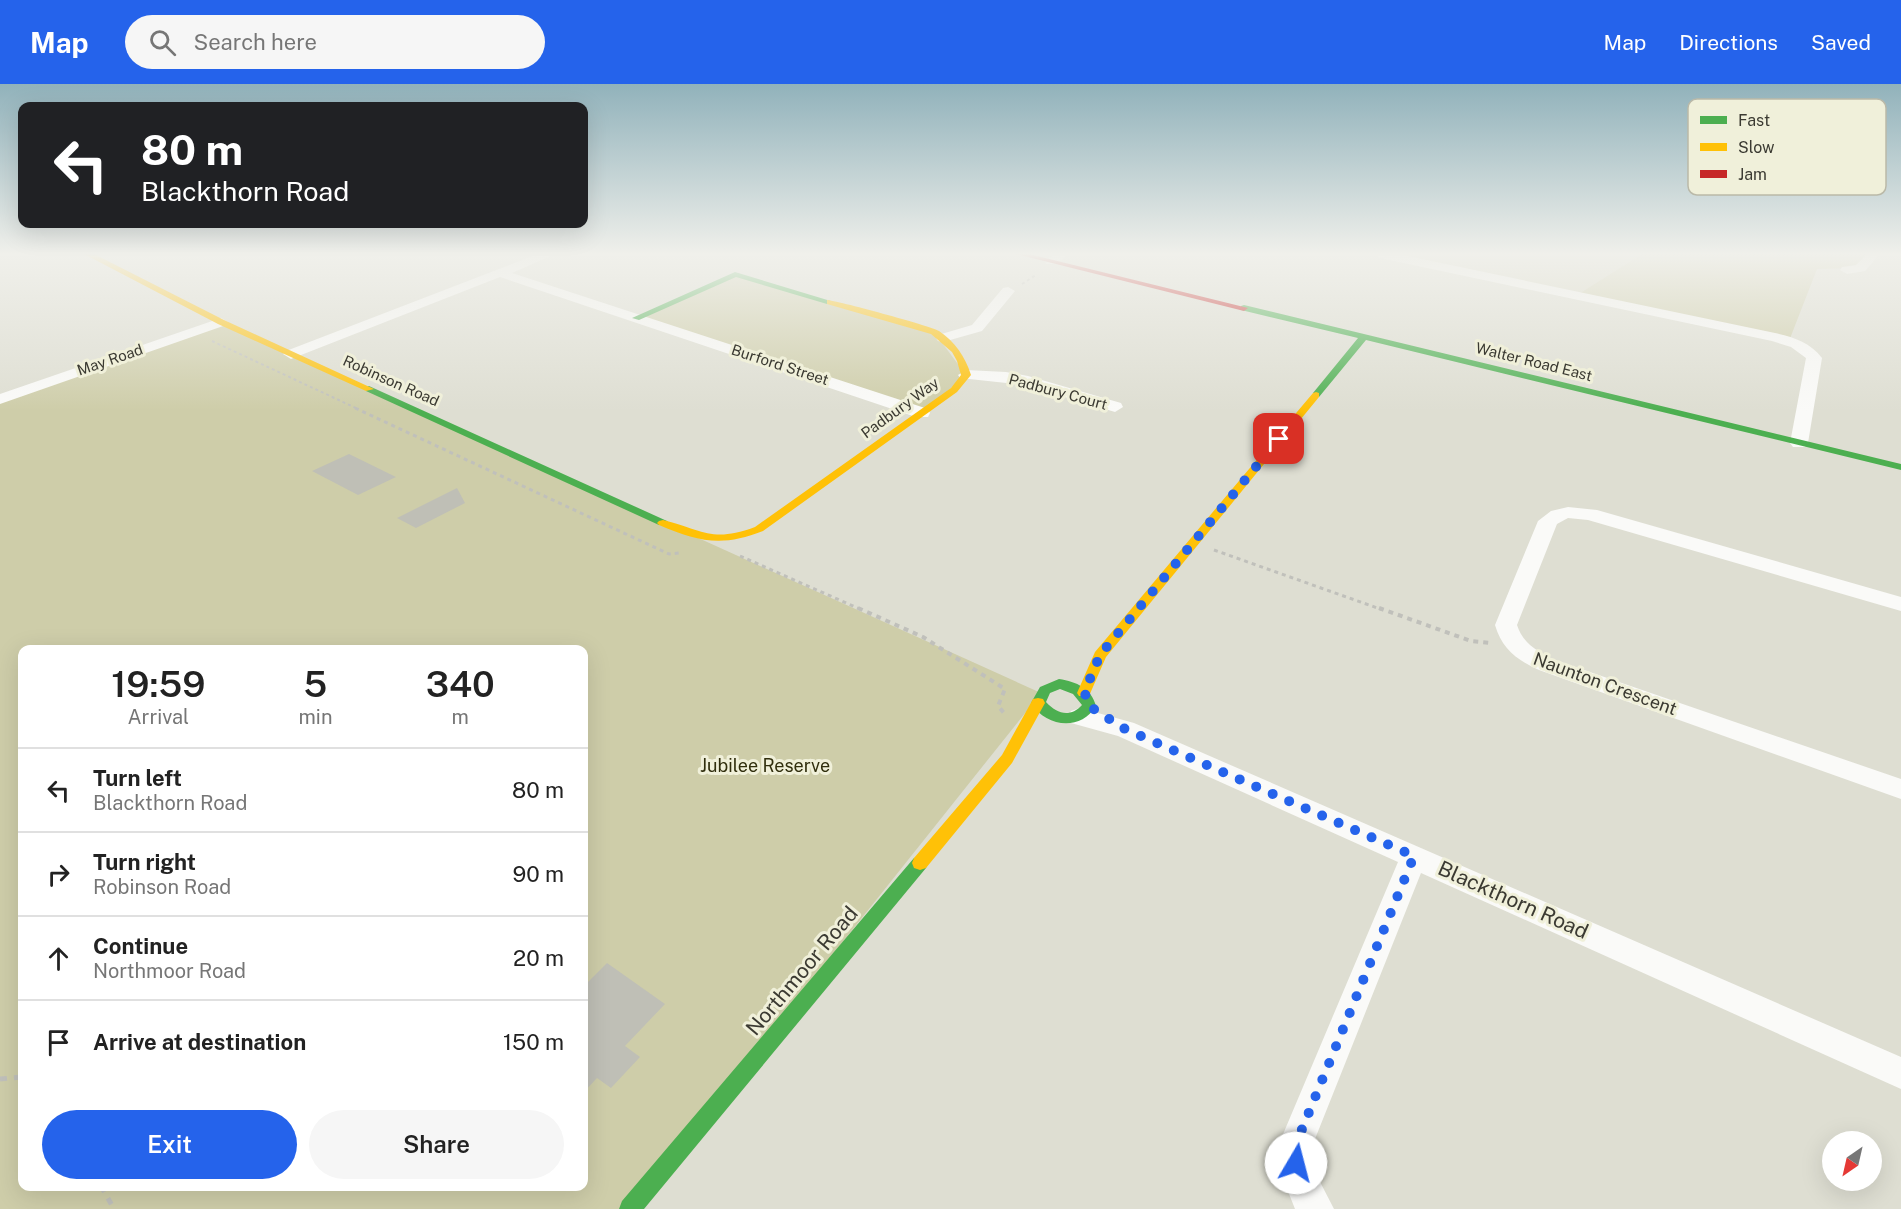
<!DOCTYPE html>
<html lang="en">
<head>
<meta charset="utf-8">
<style>
	body { margin:0; font-family:"Public Sans",sans-serif; background:#f6f6f6; color:#222; height:100vh; display:flex; flex-direction:column; font-size:22px; white-space:nowrap }
	* { box-sizing:border-box; margin:0 }
	p { font-size:20px; color:#767676 }
	.icon { flex:none; width:33px; height:33px; fill:none; stroke:currentColor; stroke-width:2; stroke-linecap:round; stroke-linejoin:round }
	.map { position:relative; flex:1; overflow:hidden }
	.sheet { position:absolute; left:18px; top:561px; width:570px; height:546px; display:flex; flex-direction:column; background:#fff; border-radius:12px; box-shadow:0 6px 24px #0002 }
	.sheet>* { flex:none }
	.banner { position:absolute; left:18px; top:18px; width:570px; height:126px; border-radius:12px; box-shadow:0 6px 24px #0002; background:#202124; color:#fff; overflow:hidden }
	.needle { width:39px; rotate:214deg }
	.tools { position:absolute; left:1822px; top:1047px; display:grid; gap:12px }
	.tools a { display:grid; place-items:center; width:60px; height:60px; border-radius:50%; background:#fff; box-shadow:0 6px 24px #0002; font-size:30px }
	.pin { position:absolute; display:grid; place-items:center; width:51px; height:51px; color:#fff; margin:-26px; border-radius:12px; box-shadow:0 3px 9px #0006 }
	.me { position:absolute; width:66px; margin:-33px; rotate:8deg; stroke-linejoin:round; filter:drop-shadow(0 0 4px #0008) }
	.turn { display:flex; align-items:center; gap:21px; height:126px; padding:0 24px; font-size:27px }
	.turn .icon { width:78px; height:78px; stroke-width:2.5 }
	.turn b { display:block; font-size:42px; line-height:51px }
	.eta { display:flex; justify-content:space-evenly; align-items:center; height:102px; text-align:center }
	.eta b { font-size:36px; font-weight:600; line-height:42px }
	.cta { display:flex; gap:12px; margin-top:auto; padding:12px 24px }
	.cta a { flex:1; height:69px; border-radius:36px; background:#2563eb; color:#fff; font-size:24px; font-weight:600; line-height:69px; text-align:center }
	.cta a+a { background:#f6f6f6; color:#222 }
	ul { padding:0; list-style:none }
	li { display:flex; align-items:center; gap:18px; height:84px; padding:0 24px; border-top:2px solid #e0e0e0 }
	li div { flex:1 }
	li b { display:block; font-size:22px }
	li em { font-style:normal }
	header { display:flex; align-items:center; gap:36px; box-sizing:border-box; height:84px; padding:0 30px; background:#2563eb; color:#fff }
	header strong { font-size:28px }
	nav { display:flex; gap:33px; margin-inline-start:auto; font-size:21px }
	.search { width:420px; height:54px; background:#f6f6f6; display:flex; align-items:center; gap:15px; box-sizing:border-box; padding:0 21px; border-radius:33px; color:#767676; font-size:22px }
	.map>svg:first-child { display:block }
	.built { fill:#d9d8c3 }
	.green { fill:#cecda9; fill-rule:evenodd }
	.building { fill:#bfbfb6 }
	.lines { fill:none; stroke-linecap:round; stroke-linejoin:round }
	.path-far3 { stroke:#c0c0bb; stroke-width:2; stroke-dasharray:3 3; stroke-linecap:butt }
	.path-far2 { stroke:#c0c0bb; stroke-width:3; stroke-dasharray:4 4; stroke-linecap:butt }
	.path-far1 { stroke:#c0c0bb; stroke-width:4; stroke-dasharray:5 5; stroke-linecap:butt }
	.path { stroke:#c0c0bb; stroke-width:5; stroke-dasharray:7 7; stroke-linecap:butt }
	.street { fill:#fafaf8; fill-rule:evenodd }
	.fast { fill:#4caf50; fill-rule:evenodd }
	.slow { fill:#ffc107; fill-rule:evenodd }
	.jam { fill:#c62828; fill-rule:evenodd }
	.route { stroke:#2563eb; stroke-width:10; stroke-dasharray:0 18 }
	.labels { text-anchor:middle; stroke-width:6; stroke-linejoin:round; paint-order:stroke }
	.far-street-label { font-size:15px; fill:#3b3a32; stroke:#f0f0da }
	.street-label { font-size:18px; fill:#3b3a32; stroke:#f0f0da }
	.park-label { font-size:18px; fill:#302e0d; stroke:#f0f0da }
	.near-street-label { font-size:21px; fill:#3b3a32; stroke:#f0f0da }
	.key { fill:#f0f0da; stroke:#bab9a8; stroke-width:1.5 }
	.key-label { font-size:16px; fill:#3b3a32 }
</style>
</head>
<body>
<header>
<strong>Map</strong>
<div class="search"><svg class="icon" aria-label="search" viewBox="0 0 24 24"><circle cx="10" cy="10" r="6"/><path d="M15 15l6 6"/></svg>Search here</div>
<nav><a>Map</a><a>Directions</a><a>Saved</a></nav>
</header>
<div class="map">
<svg width="1901" height="1125" viewBox="0 0 1901 1125">
	<rect width="100%" height="100%" fill="#deded2"/>
	<!-- built -->
	<path class="built" d="M1380,170H1642L1577,211Z"/>
	<!-- green -->
	<path class="green" d="M1642,170H1874L1860,184L1817,185L1789,257L1577,211Z
		M735,190L934,248L966,291L922,329L636,234Z
		M221,238L1041,609L630,1125H0V315ZM22,566H584V1102H22Z"/>
	<!-- building -->
	<path class="building" d="M349,370L396,393L358,411L312,387Z
		M457,404L465,419L416,444L397,434Z
		M607,879L665,920L625,962L640,973L611,1004L597,994L584,1008V902Z"/>
	<g class="lines">
		<!-- path-far3 -->
		<path class="path-far3" d="M1022,200L1036,191
			M212,257L358,325"/>
		<!-- path-far2 -->
		<path class="path-far2" d="M355,324L669,470L679,469
			M1214,466L1383,526
			M740,472L862,526"/>
		<!-- path-far1 -->
		<path class="path-far1" d="M858,524L923,553L1005,605L998,622L1004,629
			M1379,524L1471,557L1491,559"/>
		<!-- path -->
		<path class="path" d="M0,995L22,993
			M101,1102L114,1125"/>
		<!-- street -->
		<path class="street" d="M538,170H555L512,189L928,325L930,329L928,333H916L500,193L296,273L291,275L283,270L286,267Z
			M1054,170H1069L1056,180H1046L1045,177Z
			M1374,170H1398L1775,249C1793,253 1810,258 1822,274L1808,359L1805,363H1793L1790,359L1806,274L1791,263L1772,257L1380,174Z
			M1867,170H1880L1865,187L1847,190L1840,186L1842,183L1856,181Z
			M1008,203L1015,207L982,247L943,258L938,257L936,254L938,251L972,241L1003,204Z
			M221,234L228,238L226,241L0,320V310Z
			M966,286L1006,288L1028,292L1121,319L1123,323L1115,328L1025,301L960,294L958,291Z
			M1568,423L1597,426L1901,513V527L1588,436L1568,434L1557,440L1517,541C1523,560 1538,568 1555,576L1901,695V715L1539,586C1517,576 1502,565 1495,541L1538,437L1551,427Z
			M1080,624L1134,639L1901,973V1005L1421,789L1315,1055L1317,1092L1334,1125H1295L1282,1092L1281,1055L1398,778L1118,652L1071,639L1068,633L1071,627Z"/>
		<!-- fast -->
		<path class="fast" d="M735,188L834,218L827,220L736,193L639,236L632,234Z
			M1244,221L1901,380V386L1366,256L1319,313H1313V309L1358,254L1241,226V222Z
			M369,302L667,437L669,439L667,441H659L366,307V303Z
			M1059,595C1077,598 1091,604 1096,622C1080,648 1046,643 1031,619L1040,603ZM1060,605L1073,610L1082,621C1070,634 1057,630 1046,618L1050,609Z
			M920,772L926,774L928,779L926,784L644,1125H619L622,1117L914,774Z"/>
		<!-- slow -->
		<path class="slow" d="M84,170H94L224,236L374,305L366,307L218,240Z
			M827,216C835,216 931,242 939,247C955,258 965,272 971,291L957,308L763,447C723,463 698,458 659,441L657,439L659,437L663,436C703,446 712,459 755,443L951,304L961,291L957,277L952,268L931,250L827,220Z
			M1316,308L1319,309V313L1106,573L1089,612H1079L1077,609L1095,568L1313,309Z
			M1038,614L1043,615L1045,619L1012,679L926,784L920,786L914,784L912,779L914,774L1002,671L1033,615Z"/>
		<!-- jam -->
		<path class="jam" d="M1016,170H1029L1248,224L1244,227Z"/>
	</g>
	<!-- sky -->
	<linearGradient id="sky" x2="0" y2="1"><stop stop-color="#91b2bb"/><stop offset="0.52" stop-color="#f0f0eb"/><stop offset="1" stop-color="#f0f0eb" stop-opacity="0"/></linearGradient>
	<rect width="1901" height="327" fill="url(#sky)"/>
	<g class="lines">
		<!-- route -->
		<path class="route" d="M1279,355L1100,571L1084,609L1087,613L1089,622L1125,645L1414,772L1298,1055L1296,1079"/>
	</g>
	<g class="labels">
		<!-- far-street labels -->
		<g class="far-street-label">
			<text transform="translate(110 276) rotate(-19)" y="5">May Road</text>
			<text transform="translate(1534 278) rotate(14)" y="5">Walter Road East</text>
			<text transform="translate(780 281) rotate(18)" y="5">Burford Street</text>
			<text transform="translate(391 297) rotate(24)" y="5">Robinson Road</text>
			<text transform="translate(1058 308) rotate(15)" y="5">Padbury Court</text>
			<text transform="translate(900 324) rotate(-36)" y="5">Padbury Way</text>
		</g>
		<!-- street labels -->
		<g class="street-label">
			<text transform="translate(1605 600) rotate(20)" y="6">Naunton Crescent</text>
		</g>
		<!-- park labels -->
		<g class="park-label">
			<text x="765" y="688">Jubilee Reserve</text>
		</g>
		<!-- near-street labels -->
		<g class="near-street-label">
			<text transform="translate(1513 816) rotate(24)" y="7">Blackthorn Road</text>
			<text transform="translate(802 887) rotate(-50)" y="7">Northmoor Road</text>
		</g>
	</g>
	<!-- legend -->
	<rect x="1688" y="15" width="198" height="96" rx="9" class="key"/>
	<rect x="1700" y="32" width="27" height="8" fill="#4caf50"/>
	<rect x="1700" y="59" width="27" height="8" fill="#ffc107"/>
	<rect x="1700" y="86" width="27" height="8" fill="#c62828"/>
	<g class="key-label">
		<text x="1738" y="42">Fast</text>
		<text x="1738" y="69">Slow</text>
		<text x="1738" y="96">Jam</text>
	</g>
</svg>
<div class="tools">
<a><svg class="needle" viewBox="-14 -14 28 28"><path d="M0-13l5 13h-10z" fill="#e53935"/><path d="M0 13l5-13h-10z" fill="#767676"/></svg></a>
</div>
<div class="pin" style="left:1279px;top:355px;background:#d93025"><svg class="icon" aria-label="arrive" viewBox="0 0 24 24"><path d="M6 21V4h12l-3 4 3 4H6"/></svg></div>
<svg class="me" style="left:1296px;top:1079px" viewBox="-20 -20 40 40"><circle r="19" fill="#fff"/><path d="M0-13L10 11 0 6-10 11z" fill="#2563eb"/></svg>
<div class="banner">
<div class="turn"><svg class="icon" aria-label="left" viewBox="0 0 24 24"><path d="M17 20v-9H6M10 6l-5 5 5 5"/></svg><div><b>80 m</b>Blackthorn Road</div></div>
</div>
<section class="sheet">
<div class="eta">
<div><b>19:59</b><p>Arrival</p></div>
<div><b>5</b><p>min</p></div>
<div><b>340</b><p>m</p></div>
</div>
<ul>
<li><svg class="icon" aria-label="left" viewBox="0 0 24 24"><path d="M17 20v-9H6M10 6l-5 5 5 5"/></svg><div><b>Turn left</b><p>Blackthorn Road</p></div><em>80 m</em></li>
<li><svg class="icon" aria-label="right" viewBox="0 0 24 24"><path d="M7 20v-9h11M14 6l5 5-5 5"/></svg><div><b>Turn right</b><p>Robinson Road</p></div><em>90 m</em></li>
<li><svg class="icon" aria-label="ahead" viewBox="0 0 24 24"><path d="M12 20V5M6 11l6-6 6 6"/></svg><div><b>Continue</b><p>Northmoor Road</p></div><em>20 m</em></li>
<li><svg class="icon" aria-label="arrive" viewBox="0 0 24 24"><path d="M6 21V4h12l-3 4 3 4H6"/></svg><div><b>Arrive at destination</b></div><em>150 m</em></li>
</ul>
<div class="cta"><a>Exit</a><a>Share</a></div>
</section>
</div>
</body>
</html>
